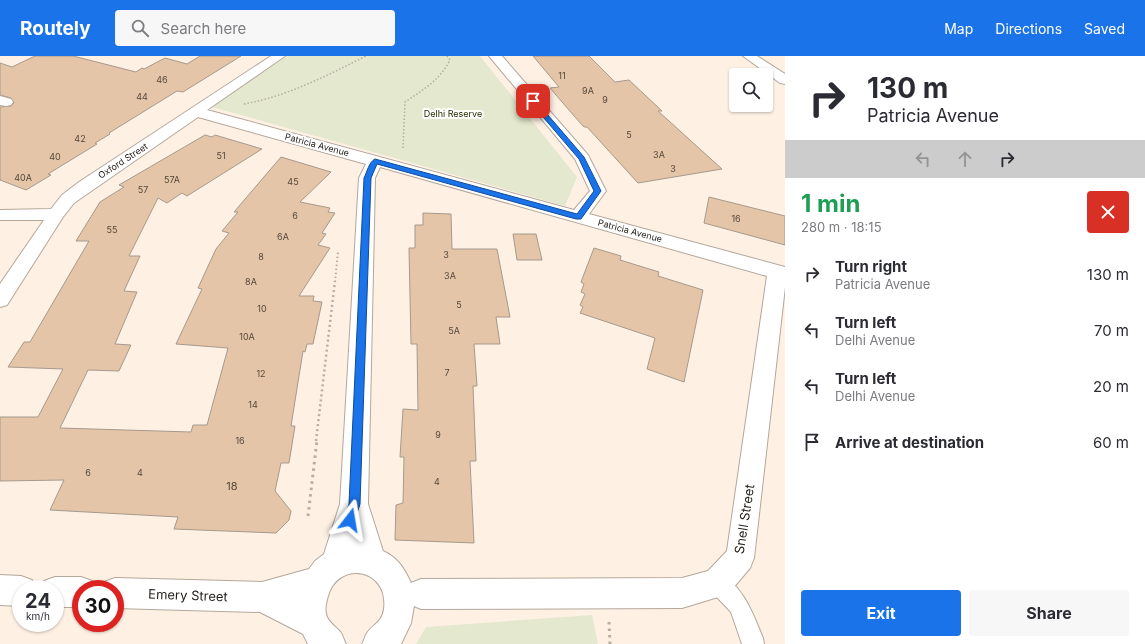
<!DOCTYPE html>
<html lang="en">
<head>
<meta charset="utf-8">
<style>
	body { margin:0; font-family:Inter,sans-serif; background:#f7f7f7; color:#2b2b33; height:100vh; display:flex; flex-direction:column; font-size:15px; white-space:nowrap }
	* { box-sizing:border-box; margin:0 }
	p { font-size:13px; color:#7c7c81 }
	.icon { flex:none; width:22px; height:22px; fill:none; stroke:currentColor; stroke-width:2; stroke-linecap:round; stroke-linejoin:round }
	.map { position:relative; flex:1; overflow:hidden }
	.sheet { display:flex; flex-direction:column; background:#fff; width:360px }
	.sheet>* { flex:none }
	.top-card { background:#fff; color:#2b2b33; overflow:hidden }
	.fabs { position:absolute; left:729px; top:12px; display:grid; gap:8px }
	.fabs a { display:grid; place-items:center; width:44px; height:44px; border-radius:4px; background:#fff; box-shadow:0 1px 3px #0004; font-size:20px }
	.speed { position:absolute; left:12px; top:524px; display:flex; gap:8px; font-size:20px; font-weight:700; text-align:center }
	.speed>* { display:grid; place-content:center; width:52px; height:52px; border-radius:50%; background:#fff; box-shadow:0 1px 3px #0004; line-height:1 }
	.speed small { font-size:10px; font-weight:400 }
	.speed .limit { border:6px solid #d22; background:#fff; color:#111 }
	.pin { position:absolute; display:grid; place-items:center; width:34px; height:34px; color:#fff; margin:-17px; border-radius:8px; box-shadow:0 2px 6px #0006 }
	.me { position:absolute; width:44px; margin:-22px; rotate:14deg; stroke-linejoin:round; filter:drop-shadow(0 0 3px #0008) }
	.turn { display:flex; align-items:center; gap:14px; height:84px; padding:0 16px; font-size:18px }
	.turn .icon { width:52px; height:52px; stroke-width:2.5 }
	.turn b { display:block; font-size:28px; line-height:34px }
	.lanes { display:flex; align-items:center; height:38px; padding:0 16px; background:#0003; justify-content:center; gap:20px; direction:ltr }
	.lanes .off { opacity:.35 }
	.round { display:grid; place-items:center; flex:none; width:42px; height:42px; border-radius:4px; background:#f7f7f7 }
	.head { display:flex; align-items:center; justify-content:space-between; height:68px; padding:0 16px }
	h1 { font-size:24px; font-weight:700; line-height:30px; color:#1e9e55 }
	.action { display:flex; gap:8px; margin-top:auto; padding:8px 16px }
	.action a { flex:1; height:46px; border-radius:4px; background:#1a73e8; color:#fff; font-size:16px; font-weight:700; line-height:46px; text-align:center }
	.action a+a { background:#f7f7f7; color:#2b2b33 }
	ul { padding:0; list-style:none }
	li { display:flex; align-items:center; gap:12px; height:56px; padding:0 16px }
	li div { flex:1 }
	li b { display:block; font-size:15px }
	li em { font-style:normal }
	header { display:flex; align-items:center; gap:24px; box-sizing:border-box; height:56px; padding:0 20px; background:#1a73e8; color:#fff }
	header strong { font-size:19px }
	nav { display:flex; gap:22px; margin-inline-start:auto; font-size:14px }
	.search { width:280px; height:36px; background:#f7f7f7; display:flex; align-items:center; gap:10px; box-sizing:border-box; padding:0 14px; border-radius:4px; color:#7c7c81; font-size:15px }
	main { display:flex; flex:1; min-height:0 }
	.map>svg:first-child { display:block }
	.green { fill:#e3e8ce }
	.building { fill:#e5c5a7; stroke:#a6998d }
	.lines { fill:none; stroke-linecap:round; stroke-linejoin:round }
	.lane-casing { stroke:#b4a79b; stroke-width:2 }
	.street-casing { stroke:#b4a79b; stroke-width:2 }
	.path-far3 { stroke:#b7ada3; stroke-width:1.5; stroke-dasharray:1.5 2; stroke-linecap:butt }
	.path-far2 { stroke:#b7ada3; stroke-width:2; stroke-dasharray:1.5 2.5; stroke-linecap:butt }
	.path-far1 { stroke:#b7ada3; stroke-width:2.5; stroke-dasharray:2 3; stroke-linecap:butt }
	.path { stroke:#b7ada3; stroke-width:3; stroke-dasharray:2.5 4; stroke-linecap:butt }
	.lane { fill:#fff; fill-rule:evenodd }
	.street { fill:#fff; fill-rule:evenodd }
	.route { fill:#1a73e8; stroke:#114b97 }
	.labels { text-anchor:middle; stroke-width:4; stroke-linejoin:round; paint-order:stroke }
	.number-label { font-size:9px; fill:#54483c }
	.far-park-label { font-size:9px; fill:#272d00; stroke:#fff }
	.far-street-label { font-size:9px; fill:#231e19; stroke:#fff }
	.near-number-label { font-size:11px; fill:#54483c }
	.near-street-label { font-size:13px; fill:#231e19; stroke:#fff }
</style>
</head>
<body>
<header>
<strong>Routely</strong>
<div class="search"><svg class="icon" aria-label="search" viewBox="0 0 24 24"><circle cx="10" cy="10" r="6"/><path d="M15 15l6 6"/></svg>Search here</div>
<nav><a>Map</a><a>Directions</a><a>Saved</a></nav>
</header>
<main>
<div class="map">
<svg width="785" height="588" viewBox="0 0 785 588">
	<rect width="100%" height="100%" fill="#fef1e4"/>
	<!-- green -->
	<path class="green" d="M287,0H480L577,121L565,150L212,51Z
		M592,559L598,588H416L426,571Z"/>
	<!-- building -->
	<path class="building" d="M35,0H73L136,16L142,12L144,13L165,2L187,8L200,0H241L183,36L177,35L109,77L110,78L95,87L97,88L48,118L51,119L26,134L0,124V51L11,50L14,47L11,42L0,39V7L12,11Z
		M533,0H589L615,26L629,24L662,55H658L722,113L638,127L587,71H584L575,61L550,32L559,31Z
		M205,79L212,81L215,79L262,93L187,140L182,137L167,147L158,142L129,200H140L124,235L137,236L115,288L131,289L119,315L88,314L60,372L191,376L193,369H207L228,292L176,288L202,233L198,232L216,193L229,177L222,175L238,156H234L281,101L331,116L300,146L330,152L328,156L335,157L322,177L326,178L318,189L330,192L299,240H314L313,245L322,246L313,288H307L305,296L303,295L291,370H295L289,407H281L275,435L291,455L289,464L276,477L174,473L178,461L50,454L64,424L0,425V361H38L63,313L8,311L24,286H30L89,185H76L100,146L124,131L119,129Z
		M709,141L785,160V189L704,167Z
		M423,157L451,158L452,193H497L510,261H496L500,288H474L477,330H473L476,405H470L474,487L395,484L396,449L403,447L404,401H400L403,353L418,354L417,288H411L409,192H415V169H423Z
		M513,178H536L542,204H517Z
		M594,192L621,200L620,204L659,216L658,220L703,234L684,326L647,313L655,282L580,257L583,251L580,249L585,238L581,236L584,228L581,226Z"/>
	<g class="lines">
		<!-- lane casing -->
		<g class="lane-casing">
			<path id="lane" d="M717,517C743,528 753,558 763,582L764,588H742L731,556L710,534L707,527L710,520Z"/>
		</g>
		<!-- street casing -->
		<g class="street-casing">
			<path id="street" d="M271,0H285L207,54L574,154L590,135L575,103L489,0H502L588,99L606,135L589,158L785,211V231L754,502L750,512L728,538L682,552L421,553L414,550L411,567L401,588H362C364,585 365,580 367,577C374,567 382,567 384,553C389,512 338,504 328,540C326,547 324,554 327,561C330,568 337,571 341,577C343,580 344,585 346,588H308L303,578L260,556L115,552V533H102L104,526L115,522L262,526L309,513L315,505L324,498L340,448L359,122L366,108L198,61L74,147L63,161L7,249L0,251V228L44,164H0V154L51,153L62,139L79,126ZM380,111L767,220L727,495L708,515L682,522L421,523L411,527C404,512 398,502 383,495L368,448L375,122Z
				M743,0H757L785,18V28L780,27Z
				M0,40L11,43L13,46L11,49L6,50L0,49Z
				M0,519L21,520L32,524L35,533H21V550L0,549Z
				M55,521H81L92,525L95,533H81V551H55V533H41L44,525Z"/>
		</g>
		<!-- path-far3 -->
		<path class="path-far3" d="M244,48C288,40 326,20 366,0
			M403,92L405,46C423,34 440,24 450,4L447,0"/>
		<!-- path-far2 -->
		<path class="path-far2" d="M335,226L338,196"/>
		<!-- path-far1 -->
		<path class="path-far1" d="M316,385L335,225"/>
		<!-- path -->
		<path class="path" d="M308,460L317,384
			M609,566L610,588"/>
		<!-- lane -->
		<use href="#lane" class="lane"/>
		<!-- street -->
		<use href="#street" class="street"/>
	</g>
	<!-- route -->
	<path class="route" d="M531,44H535L584,101L601,135L581,163H576L377,108L371,122L360,448L354,467L350,469L346,467L344,464L349,448L364,122C367,116 369,106 375,103L577,158L594,135L579,103L531,47Z"/>
	<g class="labels">
		<!-- number labels -->
		<g class="number-label">
			<text x="562" y="23">11</text>
			<text x="162" y="27">46</text>
			<text x="588" y="38">9A</text>
			<text x="142" y="44">44</text>
			<text x="605" y="47">9</text>
			<text x="629" y="82">5</text>
			<text x="80" y="86">42</text>
			<text x="659" y="102">3A</text>
			<text x="221" y="103">51</text>
			<text x="55" y="104">40</text>
			<text x="673" y="116">3</text>
			<text x="23" y="125">40A</text>
			<text x="172" y="127">57A</text>
			<text x="293" y="129">45</text>
			<text x="143" y="137">57</text>
			<text x="295" y="163">6</text>
			<text x="736" y="166">16</text>
			<text x="112" y="177">55</text>
			<text x="283" y="184">6A</text>
			<text x="446" y="202">3</text>
			<text x="261" y="204">8</text>
			<text x="450" y="223">3A</text>
			<text x="251" y="229">8A</text>
			<text x="459" y="252">5</text>
			<text x="262" y="256">10</text>
			<text x="454" y="278">5A</text>
			<text x="247" y="284">10A</text>
			<text x="447" y="320">7</text>
			<text x="261" y="321">12</text>
			<text x="253" y="352">14</text>
			<text x="438" y="382">9</text>
			<text x="240" y="388">16</text>
			<text x="88" y="420">6</text>
			<text x="140" y="420">4</text>
			<text x="437" y="429">4</text>
		</g>
		<!-- far-park labels -->
		<g class="far-park-label">
			<text x="453" y="61">Delhi Reserve</text>
		</g>
		<!-- far-street labels -->
		<g class="far-street-label">
			<text transform="translate(317 89) rotate(15)" y="3">Patricia Avenue</text>
			<text transform="translate(123 105) rotate(-33)" y="3">Oxford Street</text>
			<text transform="translate(630 175) rotate(15)" y="3">Patricia Avenue</text>
		</g>
		<!-- near-number labels -->
		<g class="near-number-label">
			<text x="232" y="434">18</text>
		</g>
		<!-- near-street labels -->
		<g class="near-street-label">
			<text transform="translate(744 463) rotate(-81)" y="5">Snell Street</text>
			<text transform="translate(188 539) rotate(2)" y="5">Emery Street</text>
		</g>
	</g>
</svg>
<div class="fabs">
<a><svg class="icon" aria-label="search" viewBox="0 0 24 24"><circle cx="10" cy="10" r="6"/><path d="M15 15l6 6"/></svg></a>
</div>
<div class="speed"><div>24<small>km/h</small></div><div class="limit">30</div></div>
<div class="pin" style="left:533px;top:45px;background:#d93025"><svg class="icon" aria-label="arrive" viewBox="0 0 24 24"><path d="M6 21V4h12l-3 4 3 4H6"/></svg></div>
<svg class="me" style="left:350px;top:464px" viewBox="-20 -20 40 40"><path d="M0-17L14 15 0 8-14 15z" fill="#1a73e8" stroke="#fff" stroke-width="4"/></svg>
</div>
<section class="sheet">
<div class="top-card">
<div class="turn"><svg class="icon" aria-label="right" viewBox="0 0 24 24"><path d="M7 20v-9h11M14 6l5 5-5 5"/></svg><div><b>130 m</b>Patricia Avenue</div></div>
<div class="lanes"><svg class="icon off" aria-label="left" viewBox="0 0 24 24"><path d="M17 20v-9H6M10 6l-5 5 5 5"/></svg><svg class="icon off" aria-label="ahead" viewBox="0 0 24 24"><path d="M12 20V5M6 11l6-6 6 6"/></svg><svg class="icon" aria-label="right" viewBox="0 0 24 24"><path d="M7 20v-9h11M14 6l5 5-5 5"/></svg></div>
</div>
<div class="head"><div><h1>1 min</h1><p>280 m · 18:15</p></div><a class="round" style="background:#d93025;color:#fff"><svg class="icon" aria-label="close" viewBox="0 0 24 24"><path d="M6 6l12 12M18 6L6 18"/></svg></a></div>
<ul>
<li><svg class="icon" aria-label="right" viewBox="0 0 24 24"><path d="M7 20v-9h11M14 6l5 5-5 5"/></svg><div><b>Turn right</b><p>Patricia Avenue</p></div><em>130 m</em></li>
<li><svg class="icon" aria-label="left" viewBox="0 0 24 24"><path d="M17 20v-9H6M10 6l-5 5 5 5"/></svg><div><b>Turn left</b><p>Delhi Avenue</p></div><em>70 m</em></li>
<li><svg class="icon" aria-label="left" viewBox="0 0 24 24"><path d="M17 20v-9H6M10 6l-5 5 5 5"/></svg><div><b>Turn left</b><p>Delhi Avenue</p></div><em>20 m</em></li>
<li><svg class="icon" aria-label="arrive" viewBox="0 0 24 24"><path d="M6 21V4h12l-3 4 3 4H6"/></svg><div><b>Arrive at destination</b></div><em>60 m</em></li>
</ul>
<div class="action"><a>Exit</a><a>Share</a></div>
</section>
</main>
</body>
</html>
